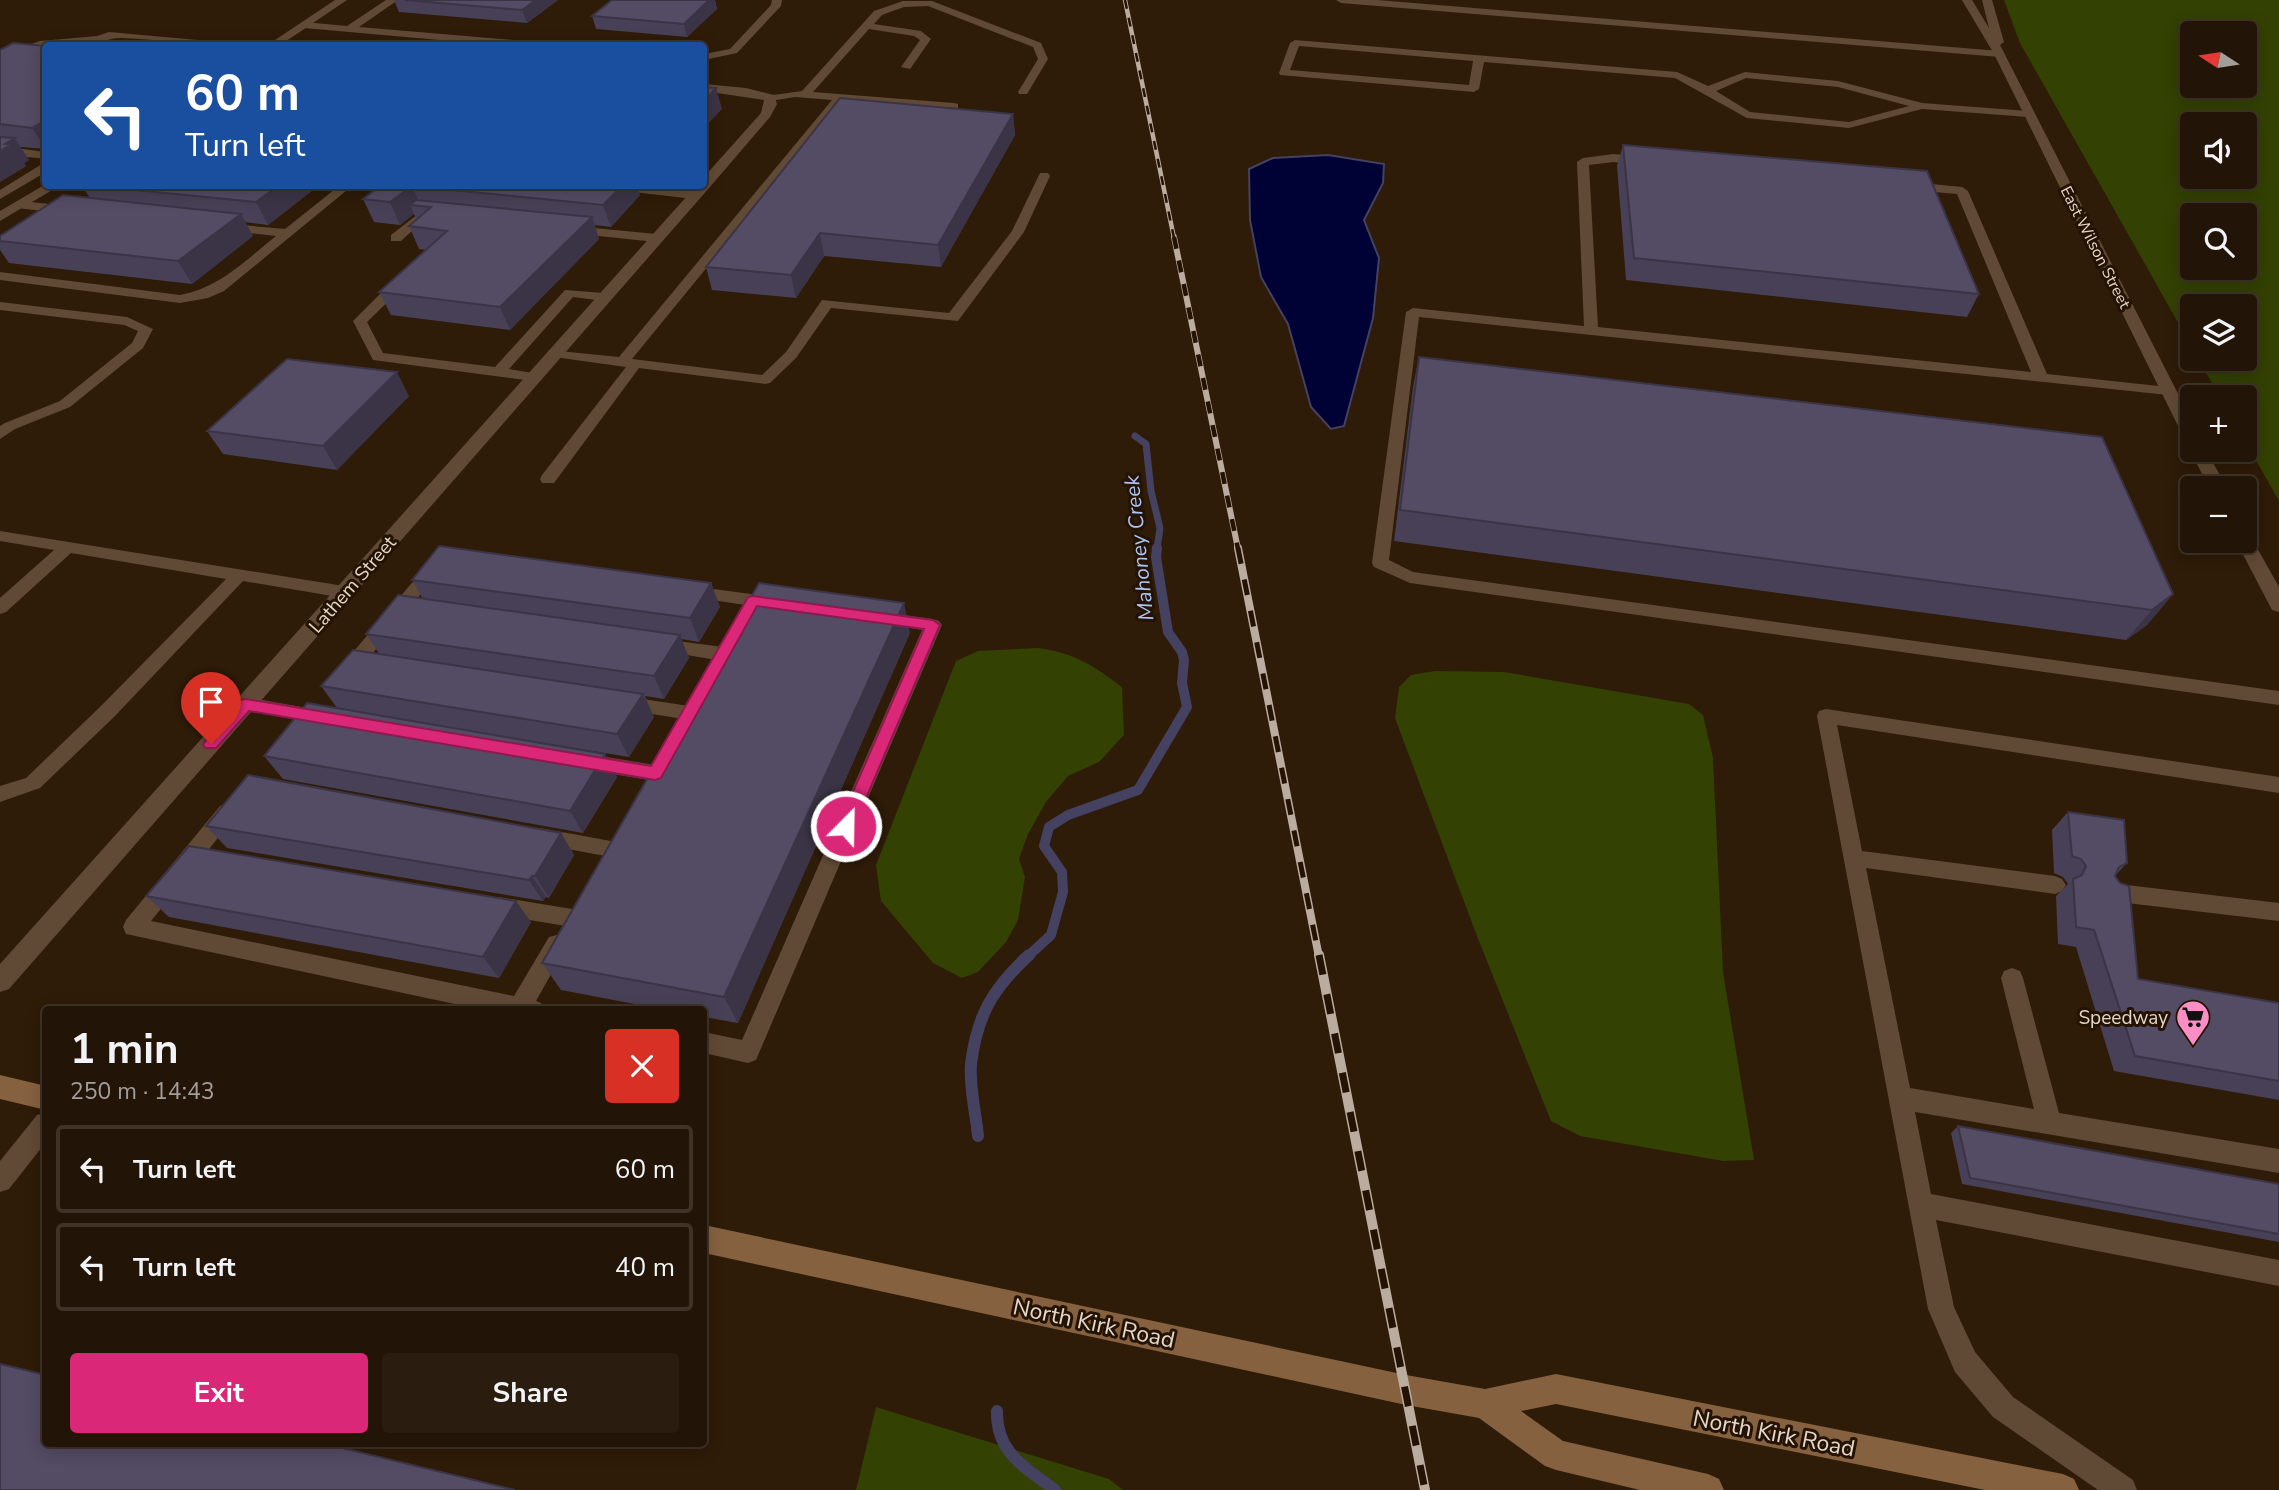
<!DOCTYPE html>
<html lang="en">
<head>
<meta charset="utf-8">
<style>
	body { margin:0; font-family:"Nunito Sans",sans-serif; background:#2a1d10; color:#f1f3f6; height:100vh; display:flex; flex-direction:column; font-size:26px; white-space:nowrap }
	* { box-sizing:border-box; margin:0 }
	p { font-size:23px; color:#a29e9b }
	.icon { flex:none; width:38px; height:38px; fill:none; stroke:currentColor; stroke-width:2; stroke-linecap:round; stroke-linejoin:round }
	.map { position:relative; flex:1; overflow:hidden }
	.panel { position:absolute; left:42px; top:1006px; width:665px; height:441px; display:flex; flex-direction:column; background:#221406; border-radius:7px; box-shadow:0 4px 18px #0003,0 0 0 2px #3f3328 }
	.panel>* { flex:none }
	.top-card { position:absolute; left:42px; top:42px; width:665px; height:147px; border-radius:7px; box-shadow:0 4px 18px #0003,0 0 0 2px #3f3328; background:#1a4fa0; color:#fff; overflow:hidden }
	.needle { width:46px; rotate:282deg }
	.fabs { position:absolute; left:2180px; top:21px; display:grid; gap:14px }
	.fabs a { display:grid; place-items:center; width:77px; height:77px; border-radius:7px; background:#221406; box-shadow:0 4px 18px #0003,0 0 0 2px #3f3328; font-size:35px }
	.pin { position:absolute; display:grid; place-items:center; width:60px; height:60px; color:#fff; margin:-72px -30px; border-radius:50% 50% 50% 0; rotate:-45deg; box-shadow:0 0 7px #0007 }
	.pin .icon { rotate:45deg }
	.me { position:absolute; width:77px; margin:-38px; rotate:23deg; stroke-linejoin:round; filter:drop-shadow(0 0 5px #0008) }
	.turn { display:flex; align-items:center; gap:24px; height:147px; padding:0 28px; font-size:32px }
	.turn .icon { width:91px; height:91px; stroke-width:2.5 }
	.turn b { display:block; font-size:49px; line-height:60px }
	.round { display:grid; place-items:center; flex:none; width:74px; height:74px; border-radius:7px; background:#2a1d10 }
	.headline { display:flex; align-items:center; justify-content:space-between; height:119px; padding:0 28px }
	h1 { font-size:42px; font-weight:700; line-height:52px }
	.cta { display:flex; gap:14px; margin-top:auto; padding:14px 28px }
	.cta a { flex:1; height:80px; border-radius:7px; background:#db2777; color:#fff; font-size:28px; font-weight:700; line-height:80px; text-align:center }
	.cta a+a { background:#2a1d10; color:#f1f3f6 }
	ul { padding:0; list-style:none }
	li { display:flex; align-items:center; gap:21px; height:88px; margin:0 14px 10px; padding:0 14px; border:4px solid #3f3328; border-radius:7px }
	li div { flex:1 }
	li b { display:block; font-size:26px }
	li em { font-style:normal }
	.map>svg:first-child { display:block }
	.green { fill:#334103; fill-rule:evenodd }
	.water { fill:#000134; stroke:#444161; stroke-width:2 }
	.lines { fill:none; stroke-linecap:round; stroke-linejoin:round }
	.stream-far2 { stroke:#444161; stroke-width:7 }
	.stream-far1 { stroke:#444161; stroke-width:10 }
	.stream { stroke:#444161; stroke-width:12 }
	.lane { fill:#614a35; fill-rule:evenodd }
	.street { fill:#614a35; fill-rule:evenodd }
	.secondary { fill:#866140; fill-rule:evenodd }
	.rail-far3-casing { stroke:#bbaca0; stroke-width:4.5 }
	.rail-far2-casing { stroke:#bbaca0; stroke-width:6 }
	.rail-far1-casing { stroke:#bbaca0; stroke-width:8 }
	.rail-casing { stroke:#bbaca0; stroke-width:10 }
	.rail-far3 { stroke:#241202; stroke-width:2.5; stroke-dasharray:9; stroke-linecap:butt }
	.rail-far2 { stroke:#241202; stroke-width:4.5; stroke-dasharray:12; stroke-linecap:butt }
	.rail-far1 { stroke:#241202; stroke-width:5; stroke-dasharray:16; stroke-linecap:butt }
	.rail { stroke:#241202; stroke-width:7; stroke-dasharray:20; stroke-linecap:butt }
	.wall { fill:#484056 }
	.shaded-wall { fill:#3b3446 }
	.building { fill:#544b64; stroke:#3b3446; stroke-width:2 }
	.route { fill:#db2777; stroke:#8e194d; stroke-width:2 }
	.labels { text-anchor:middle; stroke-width:6; stroke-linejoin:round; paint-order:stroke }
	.far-street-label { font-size:16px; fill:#e3d6cb; stroke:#241202 }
	.street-label { font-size:19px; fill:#e3d6cb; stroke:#241202 }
	.poi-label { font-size:19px; fill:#e3d6cb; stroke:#241202; text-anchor:end }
	.water-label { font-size:21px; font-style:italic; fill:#abc5f8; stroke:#241202 }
	.near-street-label { font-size:23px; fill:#e3d6cb; stroke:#241202 }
</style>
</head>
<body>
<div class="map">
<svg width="2279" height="1490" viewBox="0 0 2279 1490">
	<rect width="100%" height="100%" fill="#2e1b08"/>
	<!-- green -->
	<path class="green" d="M2004,0H2279V501L2245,441V397H2220L2198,359H2245V306H2193V349L2020,43ZM2193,33H2245V86H2193ZM2193,124H2245V177H2193ZM2193,215H2245V268H2193Z
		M1038,648C1074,653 1093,665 1122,687L1124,735L1099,762L1068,776L1046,802L1028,834L1019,859L1025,877L1018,920L1006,942L978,972L962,978L933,963L881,901L876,865L956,661L978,651Z
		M1435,671L1504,672L1689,704L1703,715L1713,758L1723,972L1754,1160L1723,1161L1580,1136L1551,1121L1477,936L1395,718L1399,687L1411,675Z
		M876,1407L1109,1479L1123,1490H856Z"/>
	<!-- water -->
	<path class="water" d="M1328,155L1384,164L1383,183L1364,220L1379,258L1373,318L1344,426L1331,429L1311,407L1288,324L1261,277L1250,220L1249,169L1273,158Z"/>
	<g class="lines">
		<!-- stream-far2 -->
		<path class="stream-far2" d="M1135,436L1146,444L1151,491L1160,528L1157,549"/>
		<!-- stream-far1 -->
		<path class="stream-far1" d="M1027,957L1051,935L1063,892L1062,872L1044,846L1049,827L1068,815L1138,790L1187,707L1182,683L1184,660L1182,652L1168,632L1156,557L1157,548"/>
		<!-- stream -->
		<path class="stream" d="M978,1136C976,1114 969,1087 971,1064C977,1015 993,988 1029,955
			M997,1411C996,1453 1025,1467 1055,1490"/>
		<!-- lane -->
		<path class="lane" d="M386,0H398L359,27L549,43L554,46H507L304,28L299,25L304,22L347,26Z
			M772,0H782L781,6L737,53L704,60V54L730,49L771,5Z
			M1336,0H1377L2000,51L2005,54L2000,57L1341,3Z
			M903,1H932L1041,43L1048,59L1027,94H1019L1018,92L1038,59L1033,47L928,6L904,7L882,15L874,24L921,31L931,39L910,69L901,67L920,40L914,36L869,29L813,92L954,103L958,104V108L843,101L632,359L762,375L786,352L822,300L949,313L1012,231L1040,173H1048L1050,176L1024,232L958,321L831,308L796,358L770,383L765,384L639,368L554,483H542L540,479L542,475L626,367L554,357L547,353L549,350L619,357L832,100L795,97L770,101L766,100V96L802,91L874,11Z
			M109,32L231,43L236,46C197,46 160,39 121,38C106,38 95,46 79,46L81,43L46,46L0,62V55L40,41L97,36Z
			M1295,40L1677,72L1708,86L1745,72L1838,81L1922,103L2028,111L2034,114L2028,117L1922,109L1849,128L1747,118L1675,78L1484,62L1479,89L1474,92L1280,75L1279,73L1290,43ZM1299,46L1473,61L1469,85L1290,70ZM1746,78L1838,87L1909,106L1849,122L1750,112L1716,91Z
			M0,146L46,152V159L0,154Z
			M1613,154L1644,157L1650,161L1644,165L1613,162L1589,165L1598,327L2031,372L1957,194L1911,190L1905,186L1911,182L1962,187L1968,191L2047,374L2168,387L2175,391L2168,395L1419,317L1389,560L1413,572L2279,691V705L1410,583L1374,567L1372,563L1406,312L1413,308L1584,326L1577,162L1583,158Z
			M42,164H46V172L0,199V190Z
			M339,186H352L224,291L208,298L180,303L0,280V272L180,295C219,288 246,260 276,236L224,230L220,229V223L285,229Z
			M610,186H643L694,191L700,195L694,199L616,190Z
			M21,201L69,206L75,210L69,214L17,208V202Z
			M422,211L439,213L445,217L439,221L425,219L401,241H391V235Z
			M574,226L656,234L662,238L656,242L570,233L568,230Z
			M398,280L403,281V287L367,322L383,353L495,367L565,290L604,293L611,297L604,301L573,297L509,369L538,374L540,377L533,381L373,360L353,321L393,281Z
			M0,302L127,317L153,329L143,348L70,407L15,429L0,439V426L5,423L60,401L132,343L138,331L124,325L0,310Z
			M0,531L344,586L353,592L344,598L243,581L115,716L40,788L0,802V786L26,778L101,706L226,579L71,553L6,612L0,614V598L54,550L0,541Z
			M434,562L442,568L368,659L374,665L371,670L365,672L348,668L345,663L348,658L428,564Z
			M691,586L773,597L782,603L773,609L685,596L682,592Z
			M882,612L933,619L939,621L942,625L756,1060L748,1063L704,1053V1032L742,1040L922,630L876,622L873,618L876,614Z
			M662,639L723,647L729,649L732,654L729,659L723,661L656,650L653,645L656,640Z
			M623,696L689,706L696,708L698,713L696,718L689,720L616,708L614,703L616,698Z
			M246,697L324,711L331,713L333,718L331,723L324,725L239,709L237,704L239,699Z
			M1826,709L2279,777V793L1837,725L1862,851L2055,876L2062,879L2066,885L2062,891L2055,894L1866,868L1910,1088L2034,1109L2001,978L2004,971L2012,968L2020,971L2023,978L2059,1113L2279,1149V1173L1915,1112L1931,1194L2279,1260V1286L1936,1220L1954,1307L1975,1352L2013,1397L2133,1480L2137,1490H2098L1993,1417L1955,1372L1928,1309L1817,716L1819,711Z
			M588,754L655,765L662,768L665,773L662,778L655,781L588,770L581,767L578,762L581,757Z
			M227,804L234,806L237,812L234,818L151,921L514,996L549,937L557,935L565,937L568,944L536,1001L541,1003L544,1010H483L126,934L123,927L126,920L220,806Z
			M540,828L611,841L618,843L621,849L618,855L611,857L540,844L533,842L530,836L533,830Z
			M2110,883L2279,903V921L2110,901L2103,898L2099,892L2103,886Z
			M498,897L572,909L580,912L583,918L580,924L572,927L498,915L490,912L487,906L490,900Z
			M46,1112V1142L9,1189L0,1192V1161L37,1115Z"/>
		<!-- street -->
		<path class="street" d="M335,0H347L279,46H266Z
			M1962,0H1972L1989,28L1982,0H1992L2004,42L2000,45L2193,423V445L2185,440L1994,54Z
			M704,84L746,88L774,95L777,104L770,117L709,188L9,989L0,992V964L696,186H704V177L761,113L764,100L704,91Z
			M46,184L59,186L0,221V211Z
			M2192,446L2193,450H2206L2227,488H2209L2190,450Z
			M2245,535L2251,537L2279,587V612L2272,610L2236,541H2245Z"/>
		<!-- secondary -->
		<path class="secondary" d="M0,1075L46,1086V1110L0,1099Z
			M704,1225L1406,1375L1485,1389L1556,1374L2063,1474L2074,1479L2079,1490H1985L1556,1404L1521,1411L1563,1441L1708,1474L1719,1479L1724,1490H1640L1556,1470L1545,1466L1479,1418L1406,1405L704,1253Z"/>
		<!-- rail-far3 casing -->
		<g class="rail-far3-casing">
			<path id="rail-far3" d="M1125,0L1174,238"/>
		</g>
		<!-- rail-far2 casing -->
		<g class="rail-far2-casing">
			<path id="rail-far2" d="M1174,237L1238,549"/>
		</g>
		<!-- rail-far1 casing -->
		<g class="rail-far1-casing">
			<path id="rail-far1" d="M1238,548L1319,957"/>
		</g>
		<!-- rail casing -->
		<g class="rail-casing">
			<path id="rail" d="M1319,955L1425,1490"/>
		</g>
		<!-- rail-far3 -->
		<use href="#rail-far3" class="rail-far3"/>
		<!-- rail-far2 -->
		<use href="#rail-far2" class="rail-far2"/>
		<!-- rail-far1 -->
		<use href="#rail-far1" class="rail-far1"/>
		<!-- rail -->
		<use href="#rail" class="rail"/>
	</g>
	<!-- wall -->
	<path class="wall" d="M394,0H558L527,23L399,12Z
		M612,0H715L717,9L687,37L596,29L592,16Z
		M46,46V149L20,147L29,160L24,163L26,166L0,182V50Z
		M1013,114L1015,135L941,267L824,256L796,298L712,290L706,267Z
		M1623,145L1979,294L1967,317L1626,280L1617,166Z
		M82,186H318L268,225L245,222L253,236L192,284L9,263L0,250V236L90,198Z
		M380,186L640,195L611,227L595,225L599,239L510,330L391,315L379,292L426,250L419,249L409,226L417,220L414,214L400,225L374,222L363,199Z
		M1419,357L2173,594L2147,625L2126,640L1394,541L1413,387Z
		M409,396L337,470L223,454L207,431Z
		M412,580L711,583L720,607L699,642L681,639L689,658L664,699L645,696L654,717L629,757L513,738L617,777L583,833L283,779L264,756L337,708L321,686L380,655L366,634L423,599Z
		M910,633L738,1023L704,1017V1010H666L561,990L542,963Z
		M2068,812L2127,863L2115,876L2138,979L2279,1003V1100L2114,1071L2076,947L2058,944L2056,896L2068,884L2063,877L2054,873L2052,830Z
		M206,826L561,833L574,855L549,898L546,897L543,901L227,848Z
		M146,896L531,922L499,978L169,917Z
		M1958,1126L2279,1184V1242L1962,1184L1951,1133Z"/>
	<!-- shaded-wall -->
	<path class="shaded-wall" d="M536,0H558L527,23L522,10Z
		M709,0H715L717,9L687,37L684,24Z
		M716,88L722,109L704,128V101Z
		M1013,114L1015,135L941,267L938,245Z
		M46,120V148L32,128Z
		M15,138L29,160L24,163L26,166L0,182V151L5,144Z
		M278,186H318L268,225L256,202Z
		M412,186L421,206L410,205L414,214L400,225L390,202Z
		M622,186H637L640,195L611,227L603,205Z
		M241,214L253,236L192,284L178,261Z
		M592,217L599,239L510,330L500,307Z
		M820,233L824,256L796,298L791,275Z
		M397,372L409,396L337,470L323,446Z
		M711,583L720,607L699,642L690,618Z
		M2173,594L2147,625L2126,640L2152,610Z
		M904,603L910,633L738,1023L724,997Z
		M680,635L689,658L664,699L654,676Z
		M643,694L654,717L629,757L617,734Z
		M605,754L617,777L583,833L570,811Z
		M561,833L574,855L549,898L535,876Z
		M532,876L546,897L543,901L529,880Z
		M516,901L531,922L499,978L483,957Z"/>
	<!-- building -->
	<path class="building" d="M405,0H536L522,10Z
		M612,0H709L684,24L592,16Z
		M13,43L46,46V120L32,128L0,124V50Z
		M704,87L716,88L704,101Z
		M840,98L1013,114L938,245L820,233L791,275L706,267Z
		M0,137L15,138L5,144L11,145L0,151Z
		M1623,145L1927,171L1979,294L1634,258Z
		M95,186H278L256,202Z
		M380,186H622L603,205L412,186L390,202L363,199Z
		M63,195L241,214L178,261L0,241V236Z
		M416,200L592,217L500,307L379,292L447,231L409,226L431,207L410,205Z
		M1419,357L2102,437L2173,594L2152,610L1400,510Z
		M287,359L397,372L323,446L207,431Z
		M439,546L711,583L690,618L412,580Z
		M759,583L904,603L724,997L542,963Z
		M398,595L680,635L654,676L366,634Z
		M353,650L643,694L617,734L321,686Z
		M307,703L605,754L570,811L264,756Z
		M248,775L561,833L535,876H532L529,880L206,826Z
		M2068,812L2124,820L2127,863L2119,867L2115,876L2120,883L2129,886L2138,979L2279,1003V1081L2135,1056L2094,930L2076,927L2073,879L2082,875L2086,866L2081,859L2072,856Z
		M189,846L516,901L483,957L146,896Z
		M1958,1126L2279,1184V1234L1970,1178Z
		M0,1364L46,1375V1444H326L515,1490H0Z"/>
	<!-- route -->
	<path class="route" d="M753,596L933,620L940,625L852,831H840L838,826L924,629L757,606L661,778L655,780L249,711L216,748H205L203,744L240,700L246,699L651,766L748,597Z"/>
	<!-- icons -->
	<defs>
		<g id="supermarket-pin" transform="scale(1.75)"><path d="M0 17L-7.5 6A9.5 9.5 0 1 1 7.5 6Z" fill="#fb8fc5" stroke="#241202"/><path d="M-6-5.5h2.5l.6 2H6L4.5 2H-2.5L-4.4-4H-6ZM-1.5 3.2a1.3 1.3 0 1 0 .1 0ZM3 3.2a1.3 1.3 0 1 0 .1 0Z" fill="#111"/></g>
	</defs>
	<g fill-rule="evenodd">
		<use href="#supermarket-pin" x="2193" y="1017"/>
	</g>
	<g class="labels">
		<!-- far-street labels -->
		<g class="far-street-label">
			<text transform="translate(2096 247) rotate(63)" y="6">East Wilson Street</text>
		</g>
		<!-- street labels -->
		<g class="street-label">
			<text transform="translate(352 584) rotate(-49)" y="7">Lathem Street</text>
		</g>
		<!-- poi labels -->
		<g class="poi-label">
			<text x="2168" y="1024">Speedway</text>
		</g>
		<!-- water labels -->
		<g class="water-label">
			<text transform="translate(1139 548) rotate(-96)" y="7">Mahoney Creek</text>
		</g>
		<!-- near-street labels -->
		<g class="near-street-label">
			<text transform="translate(1094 1323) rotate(12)" y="8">North Kirk Road</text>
			<text transform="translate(1774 1433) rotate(11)" y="8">North Kirk Road</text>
		</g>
	</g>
</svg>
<div class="fabs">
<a><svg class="needle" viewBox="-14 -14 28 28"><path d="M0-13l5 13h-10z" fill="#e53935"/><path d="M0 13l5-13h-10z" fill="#a29e9b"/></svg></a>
<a><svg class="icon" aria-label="sound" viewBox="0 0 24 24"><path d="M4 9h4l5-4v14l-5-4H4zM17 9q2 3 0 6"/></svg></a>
<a><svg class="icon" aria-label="search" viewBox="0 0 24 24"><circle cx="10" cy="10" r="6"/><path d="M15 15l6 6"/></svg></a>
<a><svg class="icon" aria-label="layers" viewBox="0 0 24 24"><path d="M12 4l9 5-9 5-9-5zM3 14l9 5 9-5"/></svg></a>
<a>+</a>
<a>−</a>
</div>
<div class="pin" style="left:211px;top:744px;background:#d93025"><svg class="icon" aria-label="arrive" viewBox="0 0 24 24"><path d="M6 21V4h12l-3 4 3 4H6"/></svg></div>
<svg class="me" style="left:846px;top:826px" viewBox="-20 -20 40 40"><circle r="17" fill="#db2777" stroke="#fff" stroke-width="3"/><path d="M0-11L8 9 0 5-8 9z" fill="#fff"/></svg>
<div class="top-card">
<div class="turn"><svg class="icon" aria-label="left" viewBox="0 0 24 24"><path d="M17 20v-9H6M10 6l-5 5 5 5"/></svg><div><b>60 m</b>Turn left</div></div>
</div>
<section class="panel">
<div class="headline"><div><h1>1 min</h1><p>250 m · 14:43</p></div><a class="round" style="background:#d93025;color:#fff"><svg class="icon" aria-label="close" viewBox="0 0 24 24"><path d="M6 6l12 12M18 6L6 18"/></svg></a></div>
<ul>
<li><svg class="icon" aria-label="left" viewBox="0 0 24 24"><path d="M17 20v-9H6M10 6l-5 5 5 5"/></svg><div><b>Turn left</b></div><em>60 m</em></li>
<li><svg class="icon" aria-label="left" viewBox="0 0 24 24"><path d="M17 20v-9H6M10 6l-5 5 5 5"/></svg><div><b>Turn left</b></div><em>40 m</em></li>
</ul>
<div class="cta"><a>Exit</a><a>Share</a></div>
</section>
</div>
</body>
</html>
